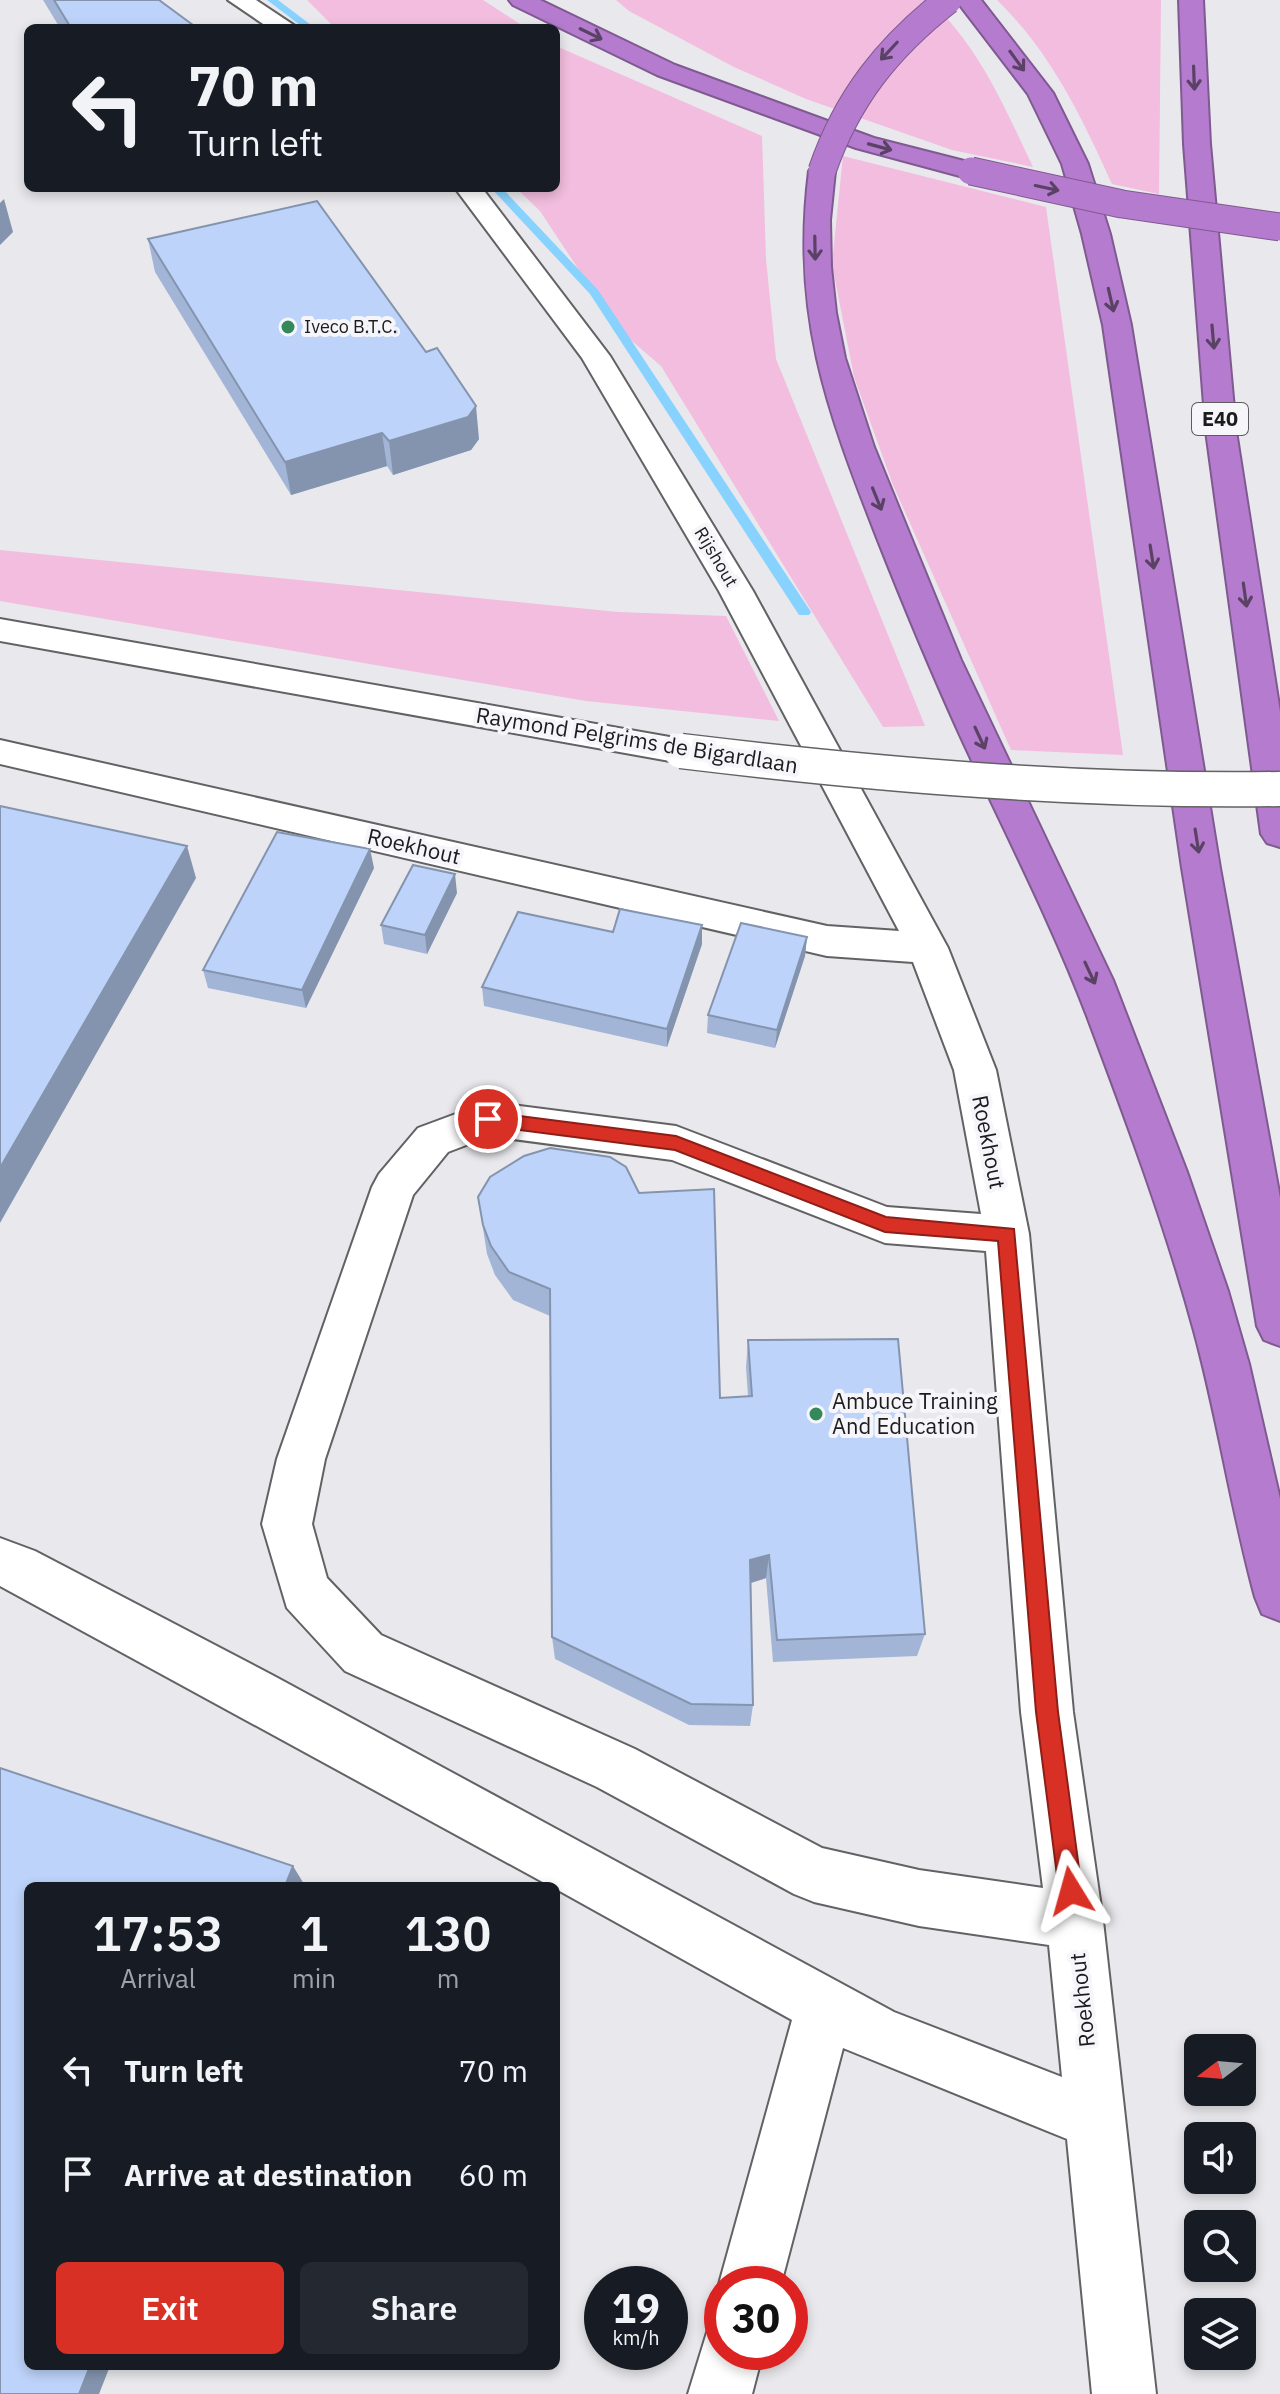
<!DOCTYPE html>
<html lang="en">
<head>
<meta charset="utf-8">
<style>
	body { margin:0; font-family:"IBM Plex Sans",sans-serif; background:#242831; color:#f1f3f6; height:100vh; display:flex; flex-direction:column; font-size:30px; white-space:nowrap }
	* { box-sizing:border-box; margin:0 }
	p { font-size:26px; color:#9ea1a6 }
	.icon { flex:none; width:44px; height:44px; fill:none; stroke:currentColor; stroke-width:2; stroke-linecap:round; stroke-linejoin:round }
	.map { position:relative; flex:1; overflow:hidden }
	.details { position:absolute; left:24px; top:1882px; width:536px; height:488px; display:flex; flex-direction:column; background:#171b24; border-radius:12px; box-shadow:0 4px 12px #0003 }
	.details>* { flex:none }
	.guide { position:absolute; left:24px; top:24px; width:536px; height:168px; border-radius:12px; box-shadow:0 4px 12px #0003; background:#171b24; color:#f1f3f6; overflow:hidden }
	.needle { width:52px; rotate:254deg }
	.controls { position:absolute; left:1184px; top:2034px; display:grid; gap:16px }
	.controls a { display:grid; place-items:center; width:72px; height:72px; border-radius:12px; background:#171b24; box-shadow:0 4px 12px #0003; font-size:40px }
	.speed { position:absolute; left:584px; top:2266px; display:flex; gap:16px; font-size:40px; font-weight:700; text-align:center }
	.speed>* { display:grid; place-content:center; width:104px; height:104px; border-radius:50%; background:#171b24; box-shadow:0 4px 12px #0003; line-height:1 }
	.speed small { font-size:20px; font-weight:400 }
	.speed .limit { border:12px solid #d22; background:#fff; color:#111 }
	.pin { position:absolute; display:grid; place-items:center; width:68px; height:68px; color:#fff; margin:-34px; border:4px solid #fff; border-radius:50%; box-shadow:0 2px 8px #0007 }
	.me { position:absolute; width:88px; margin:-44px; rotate:352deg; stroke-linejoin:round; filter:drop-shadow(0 0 6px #0008) }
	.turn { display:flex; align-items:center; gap:28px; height:168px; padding:0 32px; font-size:36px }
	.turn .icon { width:104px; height:104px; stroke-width:2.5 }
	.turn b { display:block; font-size:56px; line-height:68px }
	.eta { display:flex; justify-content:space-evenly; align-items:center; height:136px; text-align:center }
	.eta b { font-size:48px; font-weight:600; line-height:56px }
	.action { display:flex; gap:16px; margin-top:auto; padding:16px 32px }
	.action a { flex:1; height:92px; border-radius:12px; background:#d93025; color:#fff; font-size:32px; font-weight:600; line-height:92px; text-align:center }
	.action a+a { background:#242831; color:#f1f3f6 }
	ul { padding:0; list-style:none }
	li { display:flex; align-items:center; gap:24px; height:104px; padding:0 32px }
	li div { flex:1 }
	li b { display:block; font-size:30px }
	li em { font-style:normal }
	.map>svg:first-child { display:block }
	.green { fill:#f2bdde }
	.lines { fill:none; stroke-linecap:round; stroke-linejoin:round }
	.stream { fill:#87d2fe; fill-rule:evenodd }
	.minor-casing { stroke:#626265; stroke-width:4 }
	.highway-casing { stroke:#7f5a90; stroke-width:4 }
	.minor { fill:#fff; fill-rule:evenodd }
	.highway { fill:#b57bce; fill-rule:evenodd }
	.minor-bridge-casing { stroke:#626265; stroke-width:37; stroke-linecap:butt }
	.highway-bridge-casing { stroke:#7f5a90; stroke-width:29; stroke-linecap:butt }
	.minor-bridge { stroke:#fff; stroke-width:34 }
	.highway-bridge { stroke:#b57bce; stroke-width:27 }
	.wall { fill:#a3b5d6 }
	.shaded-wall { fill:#8494ae }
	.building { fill:#bdd3f9; stroke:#8494ae; stroke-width:2 }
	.oneway { stroke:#594264 }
	.route { fill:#d93025; stroke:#8d1f18; stroke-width:2 }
	.poi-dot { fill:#35885a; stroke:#f6f6fa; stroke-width:3 }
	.labels { text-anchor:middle; stroke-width:8; stroke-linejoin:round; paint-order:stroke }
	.far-poi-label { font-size:18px; fill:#1c1c1d; stroke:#f6f6fa; text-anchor:start }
	.far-street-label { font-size:18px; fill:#1c1c1d; stroke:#f6f6fa }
	.shield { fill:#f6f6fa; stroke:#5d5d5f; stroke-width:2 }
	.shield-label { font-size:20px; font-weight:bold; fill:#1c1c1d }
	.street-label { font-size:22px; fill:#1c1c1d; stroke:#f6f6fa }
	.poi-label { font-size:22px; fill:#1c1c1d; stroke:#f6f6fa; text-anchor:start }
</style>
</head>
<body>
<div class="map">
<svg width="1280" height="2394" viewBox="0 0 1280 2394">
	<rect width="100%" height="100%" fill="#e9e8ec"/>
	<!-- green -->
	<path class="green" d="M307,0H483L526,28H335Z
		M616,0H929C979,46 1005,108 1033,167L952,150L806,99L734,67L629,11Z
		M997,0H1161L1159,194L1112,184C1082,117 1050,51 997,0Z
		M556,46L762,136L766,259L776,359L925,726L883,727L661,366L618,329L540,211L516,188H556Z
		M843,156L1046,207L1123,755L1011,750L893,485L854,377L832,264Z
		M0,550L618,612L726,616L779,721L586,701L0,601Z"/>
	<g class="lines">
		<!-- stream -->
		<path class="stream" d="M267,0H278L315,28H304Z
			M491,188H502L598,290L811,612L809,615H799L590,294Z"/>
		<!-- minor casing -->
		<g class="minor-casing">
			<path id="minor" d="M228,0H256L298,28H269Z
				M455,188H482L610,356L753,591L948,948L996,1070L1029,1234L1073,1712L1103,1921L1156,2394H1092L1067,2139L843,2048L781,2284H722V2292L719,2284L792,2020L556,1889V1886H550L0,1586V1538L35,1551L274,1676L894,2012L1062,2077L1049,1945L919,1926L814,1902L794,1894L597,1787L345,1671L287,1608L262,1524L277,1459L372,1187L379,1174L418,1128L488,1102L676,1126L887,1207L981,1214L954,1070L913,962L827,956L0,764V740L827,926L899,931L719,591L582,358ZM490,1136L672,1160L885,1243L986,1251L1021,1712L1043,1888L919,1870L822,1848L635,1749L381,1635L327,1578L312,1524L325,1459L413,1195L448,1152Z
				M0,619L681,739L694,742L699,751L694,760L681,763L0,641Z
				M722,2324V2352H763L752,2394H688L708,2329Z"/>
		</g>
		<!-- highway casing -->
		<g class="highway-casing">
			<path id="highway" d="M509,0H540L675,65L874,138L980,165L984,171L980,177L971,179L856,148L657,75L513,5Z
				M956,0H981L1053,93L1088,164L1110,234L1131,325L1220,868L1280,1198V1346L1264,1340L1257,1326L1182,868L1103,325L1082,234L1062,164L1028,94Z
				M1179,0H1203L1210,144L1236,431L1280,712V847L1267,843L1261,834L1206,431L1184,144Z
				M822,163L831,165L835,171L830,220L831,267L836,313L845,358L874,447L961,660L1113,980L1187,1172L1228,1291L1249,1364L1280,1499V1621L1262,1614L1255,1597C1231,1509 1218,1419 1194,1331C1165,1224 1126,1120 1087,1016C1050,919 1002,827 959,733C930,669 903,604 877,538C826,407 791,314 809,171L813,165Z"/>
		</g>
		<!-- minor -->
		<use href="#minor" class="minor"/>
		<!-- highway -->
		<use href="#highway" class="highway"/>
		<!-- minor-bridge casing -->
		<g class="minor-bridge-casing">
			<path id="minor-bridge" d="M681,751C880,775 1079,792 1280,789"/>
		</g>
		<!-- highway-bridge casing -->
		<g class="highway-bridge-casing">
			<path id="highway-bridge" d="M822,171C847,98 888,47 948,0
				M971,171L1122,204L1280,227"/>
		</g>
		<!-- minor-bridge -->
		<use href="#minor-bridge" class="minor-bridge"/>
		<!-- highway-bridge -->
		<use href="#highway-bridge" class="highway-bridge"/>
	</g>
	<!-- wall -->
	<path class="wall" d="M43,0H159L197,28H60Z
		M148,239L479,439L471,450L393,475L387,466L291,495L155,272Z
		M374,868L306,1008L208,988L203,970Z
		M457,893L427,954L384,944L381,925Z
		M613,932L702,944L667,1047L484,1006L482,987Z
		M807,937L805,956L775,1048L707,1033L708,1015Z
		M478,1197L720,1398L748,1396L746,1367L748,1340L925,1634L917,1656L773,1662L766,1578L751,1583L753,1705L750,1726L689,1725L555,1659L552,1637L550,1316L513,1300L495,1275L487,1254Z"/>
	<!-- shaded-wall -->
	<path class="shaded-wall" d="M4,199L13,232L0,245V203Z
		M476,406L479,439L471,450L393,475L389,441Z
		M382,433L387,466L291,495L285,462Z
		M187,846L196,878L0,1223V1168Z
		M370,849L374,868L306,1008L302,990Z
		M455,874L457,893L427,954L425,935Z
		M702,925V944L667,1047V1029Z
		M807,937L805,956L775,1048L777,1030Z
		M769,1555L766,1578L747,1584L750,1560Z
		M293,1866L304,1884L303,1886H285Z
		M90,2366H110L99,2394H79Z"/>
	<!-- building -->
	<path class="building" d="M54,0H159L197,28H71Z
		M317,201L426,352L437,348L476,406L468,417L389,441L382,433L285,462L148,239Z
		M0,806L187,846L0,1168Z
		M277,832L370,849L302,990L203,970Z
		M413,865L455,874L425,935L381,925Z
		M620,909L702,925L667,1029L482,987L518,912L613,932Z
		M741,923L807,937L777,1030L708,1015Z
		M550,1148L610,1157L626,1167L639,1193L714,1189L720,1398L752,1396L748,1340L898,1339L925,1634L777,1640L769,1555L750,1560L753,1705L691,1704L552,1637L550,1289L509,1272L491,1246L483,1225L478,1197L490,1177L524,1156Z
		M0,1768L293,1866L285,1886H28V2366H90L79,2394H0Z"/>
	<!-- one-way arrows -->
	<defs><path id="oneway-shaft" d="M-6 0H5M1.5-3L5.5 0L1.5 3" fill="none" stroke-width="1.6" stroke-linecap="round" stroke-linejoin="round" transform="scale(2)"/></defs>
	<g class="oneway">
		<use href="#oneway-shaft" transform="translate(591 34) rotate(26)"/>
		<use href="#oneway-shaft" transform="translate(889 51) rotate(133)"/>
		<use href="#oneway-shaft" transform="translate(1017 61) rotate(54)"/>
		<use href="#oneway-shaft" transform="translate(1194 78) rotate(88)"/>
		<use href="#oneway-shaft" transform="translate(880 147) rotate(15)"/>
		<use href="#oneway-shaft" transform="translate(1047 188) rotate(12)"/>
		<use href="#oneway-shaft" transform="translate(815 248) rotate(89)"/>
		<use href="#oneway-shaft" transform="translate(1111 300) rotate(77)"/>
		<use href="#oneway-shaft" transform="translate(1213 337) rotate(85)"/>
		<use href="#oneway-shaft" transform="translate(877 499) rotate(68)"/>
		<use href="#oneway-shaft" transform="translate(1152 557) rotate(81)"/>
		<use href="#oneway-shaft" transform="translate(1245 595) rotate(82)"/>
		<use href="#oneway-shaft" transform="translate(980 738) rotate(65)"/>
		<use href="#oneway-shaft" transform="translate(1197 841) rotate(81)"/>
		<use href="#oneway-shaft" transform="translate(1090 973) rotate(65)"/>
	</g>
	<!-- route -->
	<path class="route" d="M488,1112L676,1136L886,1217L1014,1229L1058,1712L1082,1891L1079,1899L1071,1903L1063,1899L1059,1891L1036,1712L998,1241L885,1232L675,1150L488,1126L479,1119Z"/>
	<!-- markers -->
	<g class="poi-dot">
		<circle cx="288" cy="327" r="8"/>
		<circle cx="816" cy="1414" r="8"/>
	</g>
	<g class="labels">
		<!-- far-poi labels -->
		<g class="far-poi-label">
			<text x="304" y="333">Iveco B.T.C.</text>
		</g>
		<!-- far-street labels -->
		<g class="far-street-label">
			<text transform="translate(716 557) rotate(59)" y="6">Rijshout</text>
		</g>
		<!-- shield labels -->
		<rect class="shield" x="1192" y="403" width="56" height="32" rx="6"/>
		<g class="shield-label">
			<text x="1220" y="426">E40</text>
		</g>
		<!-- street labels -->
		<g class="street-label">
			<text transform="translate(637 740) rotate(9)" y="8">Raymond Pelgrims de Bigardlaan</text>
			<text transform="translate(414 846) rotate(13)" y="8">Roekhout</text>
			<text transform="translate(989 1142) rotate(79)" y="8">Roekhout</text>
			<text transform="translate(1082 2000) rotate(-96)" y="8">Roekhout</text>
		</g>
		<!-- poi labels -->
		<g class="poi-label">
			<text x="832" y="1409">Ambuce Training<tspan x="832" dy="25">And Education</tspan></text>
		</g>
	</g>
</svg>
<div class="controls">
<a><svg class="needle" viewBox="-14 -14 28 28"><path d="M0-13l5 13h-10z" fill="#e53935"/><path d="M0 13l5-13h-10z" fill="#9ea1a6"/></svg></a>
<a><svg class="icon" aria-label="sound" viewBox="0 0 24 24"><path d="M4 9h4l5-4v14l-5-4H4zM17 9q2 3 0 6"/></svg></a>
<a><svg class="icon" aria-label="search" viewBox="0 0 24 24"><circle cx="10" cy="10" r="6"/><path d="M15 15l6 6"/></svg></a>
<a><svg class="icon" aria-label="layers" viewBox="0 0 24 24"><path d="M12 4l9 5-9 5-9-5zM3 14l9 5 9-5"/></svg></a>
</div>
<div class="speed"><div>19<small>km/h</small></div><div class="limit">30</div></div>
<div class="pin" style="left:488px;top:1119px;background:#d93025"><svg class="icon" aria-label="arrive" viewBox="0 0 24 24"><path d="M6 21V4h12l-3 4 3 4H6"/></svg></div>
<svg class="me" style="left:1071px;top:1891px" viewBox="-20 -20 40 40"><path d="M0-17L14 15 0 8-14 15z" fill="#d93025" stroke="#fff" stroke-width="4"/></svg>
<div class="guide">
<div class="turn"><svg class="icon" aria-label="left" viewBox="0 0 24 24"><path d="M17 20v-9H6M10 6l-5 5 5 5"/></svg><div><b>70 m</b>Turn left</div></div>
</div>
<section class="details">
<div class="eta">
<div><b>17:53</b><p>Arrival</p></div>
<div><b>1</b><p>min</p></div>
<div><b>130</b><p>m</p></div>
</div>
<ul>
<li><svg class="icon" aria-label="left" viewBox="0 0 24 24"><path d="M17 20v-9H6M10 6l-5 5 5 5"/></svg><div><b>Turn left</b></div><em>70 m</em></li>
<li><svg class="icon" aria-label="arrive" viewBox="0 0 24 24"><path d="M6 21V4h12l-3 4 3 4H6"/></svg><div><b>Arrive at destination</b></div><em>60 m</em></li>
</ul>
<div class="action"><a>Exit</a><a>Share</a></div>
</section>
</div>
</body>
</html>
